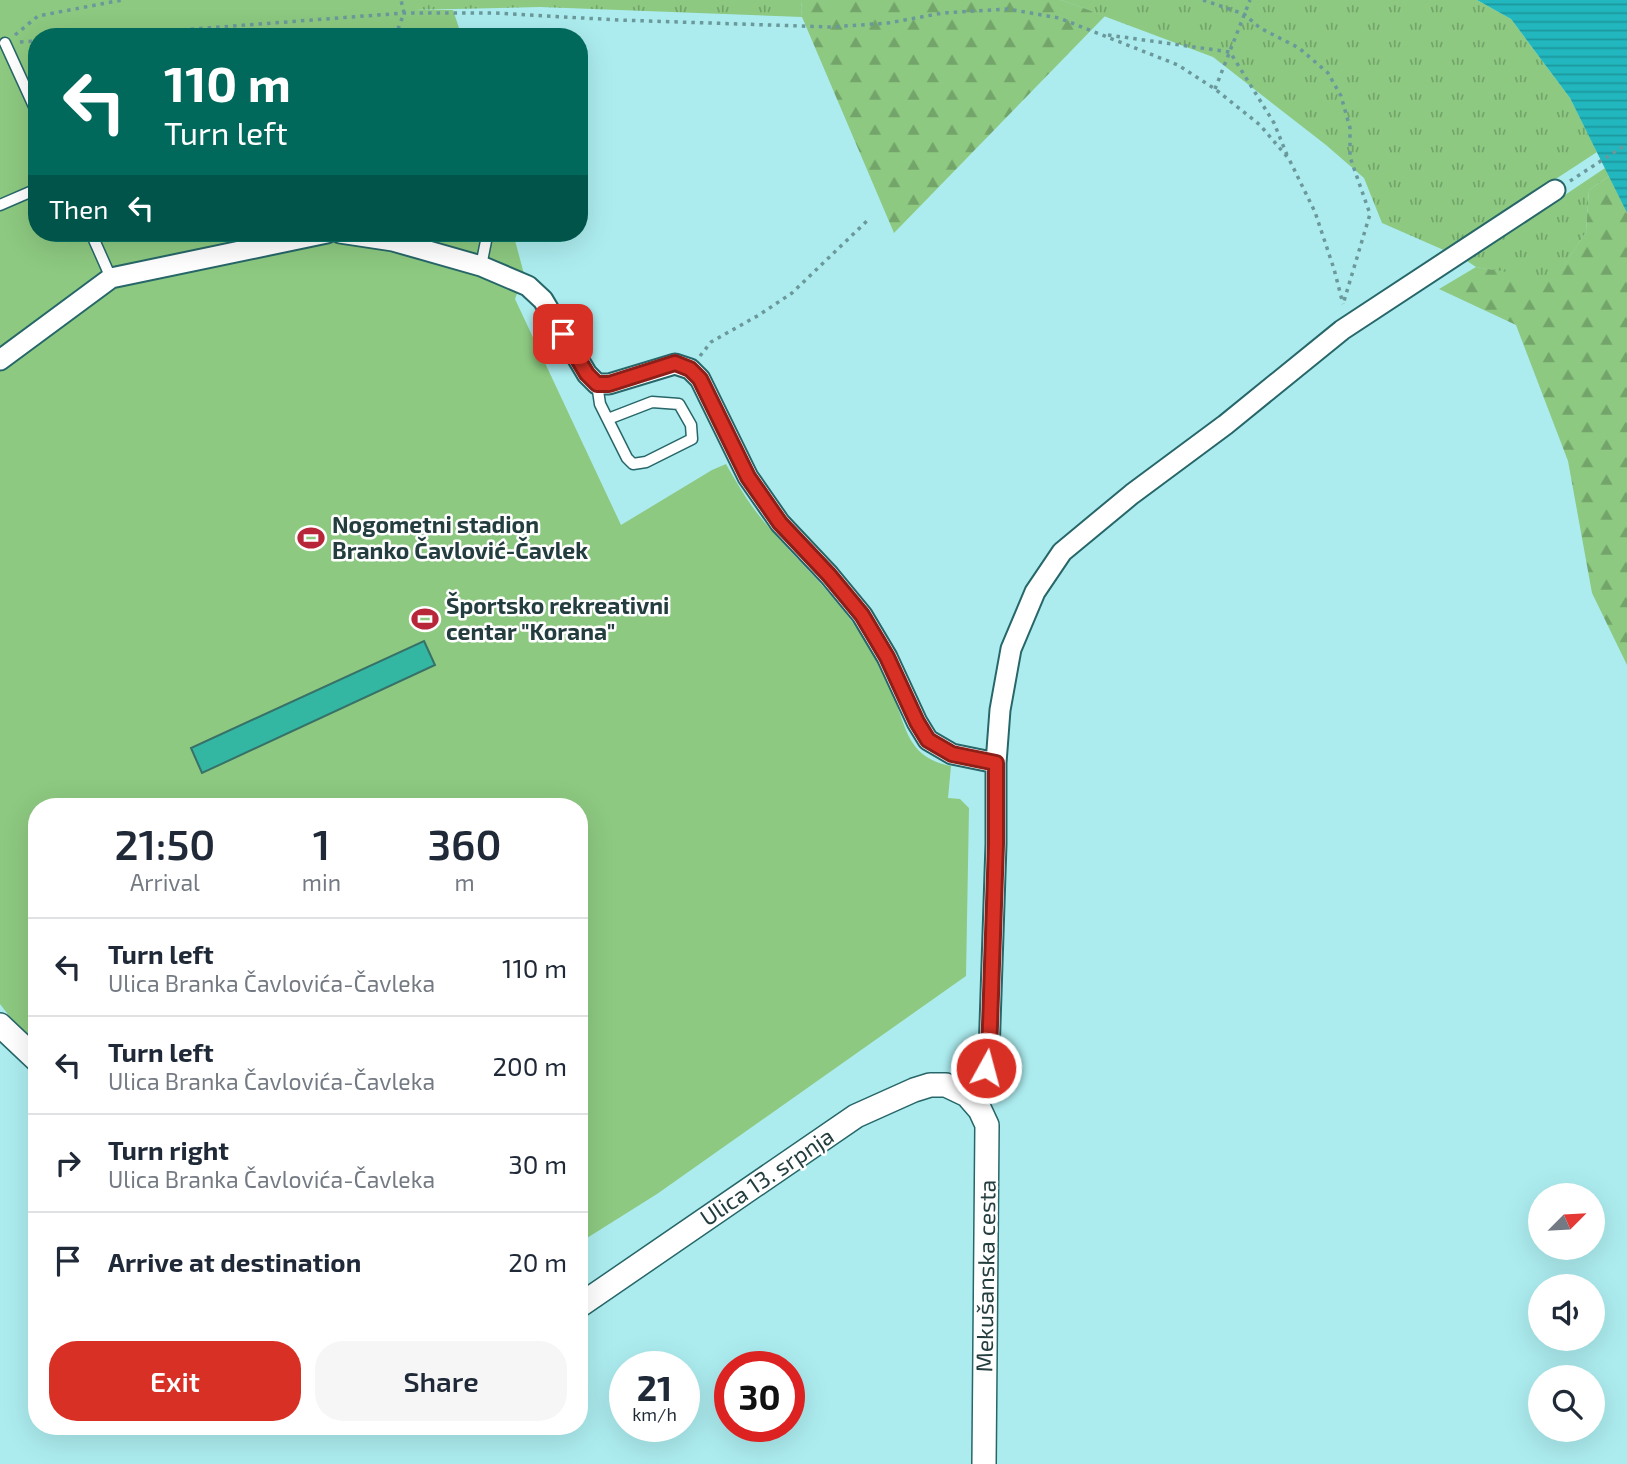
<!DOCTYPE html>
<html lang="en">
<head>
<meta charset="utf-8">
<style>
	body { margin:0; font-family:"Exo 2",sans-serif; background:#f6f6f7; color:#1f2937; height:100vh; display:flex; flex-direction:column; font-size:26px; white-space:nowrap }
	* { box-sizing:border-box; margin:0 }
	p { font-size:23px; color:#747a83 }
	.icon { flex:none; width:38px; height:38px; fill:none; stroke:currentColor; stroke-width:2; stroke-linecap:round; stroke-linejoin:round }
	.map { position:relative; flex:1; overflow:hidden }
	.panel { position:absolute; left:28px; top:798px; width:560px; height:637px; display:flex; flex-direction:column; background:#fff; border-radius:28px; box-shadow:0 7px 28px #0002 }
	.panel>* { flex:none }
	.hud { position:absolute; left:28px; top:28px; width:560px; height:214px; border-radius:28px; box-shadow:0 7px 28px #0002; background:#00695c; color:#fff; overflow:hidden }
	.needle { width:46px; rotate:66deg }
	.tools { position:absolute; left:1528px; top:1183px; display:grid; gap:14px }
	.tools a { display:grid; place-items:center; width:77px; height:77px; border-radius:50%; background:#fff; box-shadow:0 7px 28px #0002; font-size:35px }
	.speed { position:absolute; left:609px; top:1351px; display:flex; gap:14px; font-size:35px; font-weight:700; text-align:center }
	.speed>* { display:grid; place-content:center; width:91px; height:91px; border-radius:50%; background:#fff; box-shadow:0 7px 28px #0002; line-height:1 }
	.speed small { font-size:18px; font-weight:400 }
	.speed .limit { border:10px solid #d22; background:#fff; color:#111 }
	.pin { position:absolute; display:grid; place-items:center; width:60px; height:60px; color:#fff; margin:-30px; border-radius:14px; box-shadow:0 4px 10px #0006 }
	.me { position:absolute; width:77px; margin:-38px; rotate:7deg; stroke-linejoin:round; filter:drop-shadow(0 0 5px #0008) }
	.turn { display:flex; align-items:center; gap:24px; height:147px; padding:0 21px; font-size:32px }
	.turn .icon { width:91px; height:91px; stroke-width:2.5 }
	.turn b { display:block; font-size:49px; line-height:60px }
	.then { display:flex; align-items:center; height:66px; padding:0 21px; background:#0003; gap:14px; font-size:26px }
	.eta { display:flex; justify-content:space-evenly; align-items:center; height:119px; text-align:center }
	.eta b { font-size:42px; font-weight:600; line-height:49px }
	.cta { display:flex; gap:14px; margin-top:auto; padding:14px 21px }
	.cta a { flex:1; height:80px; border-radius:28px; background:#d93025; color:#fff; font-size:28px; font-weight:600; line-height:80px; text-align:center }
	.cta a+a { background:#f6f6f7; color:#1f2937 }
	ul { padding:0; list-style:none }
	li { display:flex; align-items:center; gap:21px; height:98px; padding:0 21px; border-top:2px solid #e0e1e3 }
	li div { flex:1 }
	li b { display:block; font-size:26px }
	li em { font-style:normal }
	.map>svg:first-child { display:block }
	.grass { fill:url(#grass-tufts) }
	.forest { fill:url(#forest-firs) }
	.garden { fill:#8dc981 }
	.water { fill:url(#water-rules) }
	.building { fill:#33b7a3; stroke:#377167; stroke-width:2 }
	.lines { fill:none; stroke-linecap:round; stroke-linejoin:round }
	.service-casing { stroke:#276669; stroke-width:13 }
	.minor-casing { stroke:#276669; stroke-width:23 }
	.tertiary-casing { stroke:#276669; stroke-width:26 }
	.path { stroke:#6b989a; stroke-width:3.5; stroke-dasharray:3.5 5; stroke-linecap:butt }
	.service { stroke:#fff; stroke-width:10 }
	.minor { stroke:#fff; stroke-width:19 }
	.tertiary { stroke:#fff; stroke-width:23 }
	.route-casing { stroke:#8d1f18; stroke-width:18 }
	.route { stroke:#d93025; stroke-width:12 }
	.labels { text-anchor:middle; stroke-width:5; stroke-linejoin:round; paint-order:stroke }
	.poi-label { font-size:23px; font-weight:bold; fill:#243e3f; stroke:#fff; text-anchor:start }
	.street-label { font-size:23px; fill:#243e3f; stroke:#fff }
</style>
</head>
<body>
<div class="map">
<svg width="1627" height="1464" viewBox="0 0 1627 1464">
	<defs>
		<pattern id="grass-tufts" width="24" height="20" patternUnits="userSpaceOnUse" patternTransform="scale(1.75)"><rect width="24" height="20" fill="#8dc981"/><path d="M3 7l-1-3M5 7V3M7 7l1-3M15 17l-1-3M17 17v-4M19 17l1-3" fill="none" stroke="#73a56b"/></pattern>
		<pattern id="forest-firs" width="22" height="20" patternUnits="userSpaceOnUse" patternTransform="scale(1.75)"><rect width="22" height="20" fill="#8dc981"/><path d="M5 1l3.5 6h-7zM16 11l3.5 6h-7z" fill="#73a56b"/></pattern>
		<pattern id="water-rules" width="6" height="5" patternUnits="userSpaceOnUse" patternTransform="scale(1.75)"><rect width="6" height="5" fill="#22b7bf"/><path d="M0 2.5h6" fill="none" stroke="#1d969d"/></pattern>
	</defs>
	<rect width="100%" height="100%" fill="#acecef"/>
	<!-- grass -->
	<path class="grass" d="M0,0H801L802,17L540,7L412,10Z
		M1061,0H1477L1511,19L1570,98L1597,152L1446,251L1382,223L1364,178L1326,145L1213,57Z
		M1605,168L1609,176L1589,190L1586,232L1554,281L1476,267L1467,261Z"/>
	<!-- forest -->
	<path class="forest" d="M801,0H1061L1105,16L894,233L802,17Z
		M1609,176L1627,213V665L1592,593L1568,461L1516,325L1439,289L1476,267L1554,280L1586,232L1589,190Z"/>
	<!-- garden -->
	<path class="garden" d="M0,0H406L410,7L417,10H453L462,37H37V233H513L524,274L515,299L621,525L712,470L726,464C737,483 747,501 761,518C797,562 842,599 870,649C879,664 888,681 894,697C907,731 909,758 951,766L948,798L960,799L969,808L966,976L657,1194L579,1243V807H37V1045C23,1033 11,1019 0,1004Z"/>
	<!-- water -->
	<path class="water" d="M1477,0H1627V213L1570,98L1511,19Z"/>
	<!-- building -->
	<path class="building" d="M424,641L435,665L202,773L191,748Z"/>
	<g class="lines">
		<!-- service casing -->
		<g class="service-casing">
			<path id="service" d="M5,43L37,113
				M0,205L37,189
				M91,233L111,278
				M481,233L486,241L481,266
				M597,384L600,404L627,458L633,464L646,462L692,439L691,425L679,404L652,402L608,419"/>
		</g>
		<!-- minor casing -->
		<g class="minor-casing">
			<path id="minor" d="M340,233L393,241L481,266L528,286L543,300L587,374L597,384H609L675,364L690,369L700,379L748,477L780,523L829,575L862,615L887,657L917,722L928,740L952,754L996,763
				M0,360L111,278L327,233
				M967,1095L986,1068L989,1054L996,844V763L1000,710L1011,649L1035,592L1062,552L1132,494L1225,425L1342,330L1555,190"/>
		</g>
		<!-- tertiary casing -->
		<g class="tertiary-casing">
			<path id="tertiary" d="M0,1025L37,1060
				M579,1306L856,1116L914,1090L930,1085H946L967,1095L980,1110L987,1125L984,1464"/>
		</g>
		<!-- path -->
		<path class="path" d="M1203,0L1244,14L1260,28L1299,48L1328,73L1341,96L1350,128V157L1370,214L1344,301
			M15,35L38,16L122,0
			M1108,35L1230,52L1274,123L1287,155
			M89,37L404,13H494L618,20L831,27L888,23L943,13L1008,9L1059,18L1178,65L1215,89L1260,125L1289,159L1315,212L1334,269L1343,304
			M395,37L404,13L401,0
			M20,42L37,41
			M1215,89L1250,0
			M1570,181L1627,144
			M700,356L711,342L759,315L792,293L869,219"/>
		<!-- service -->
		<use href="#service" class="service"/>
		<!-- minor -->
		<use href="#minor" class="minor"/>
		<!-- tertiary -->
		<use href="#tertiary" class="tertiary"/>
	</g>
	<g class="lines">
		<!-- route casing -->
		<g class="route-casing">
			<path id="route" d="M563,334L587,374L597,384H609L675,363L690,369L700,379L748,477L780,523L829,575L862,615L887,657L917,722L928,740L952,754L996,763V844L989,1055L986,1068"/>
		</g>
		<!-- route -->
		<use href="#route" class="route"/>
	</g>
	<!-- icons -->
	<defs>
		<g id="stadium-bare" transform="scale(2.1)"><path d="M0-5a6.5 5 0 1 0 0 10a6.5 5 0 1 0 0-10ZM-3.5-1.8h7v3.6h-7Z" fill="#b82739" stroke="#fff" stroke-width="2.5" paint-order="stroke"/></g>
	</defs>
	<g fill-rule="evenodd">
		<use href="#stadium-bare" x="311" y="538"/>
		<use href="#stadium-bare" x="425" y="619"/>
	</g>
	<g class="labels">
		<!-- poi labels -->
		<g class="poi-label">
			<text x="332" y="533">Nogometni stadion<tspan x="332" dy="26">Branko Čavlović-Čavlek</tspan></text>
			<text x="446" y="614">Športsko rekreativni<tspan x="446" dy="26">centar "Korana"</tspan></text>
		</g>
		<!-- street labels -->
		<g class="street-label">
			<text transform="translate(767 1177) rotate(-34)" y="8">Ulica 13. srpnja</text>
			<text transform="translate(986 1276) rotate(-89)" y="8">Mekušanska cesta</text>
		</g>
	</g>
</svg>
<div class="tools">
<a><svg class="needle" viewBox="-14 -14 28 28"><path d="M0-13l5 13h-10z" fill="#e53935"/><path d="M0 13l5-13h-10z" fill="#747a83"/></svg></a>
<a><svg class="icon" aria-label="sound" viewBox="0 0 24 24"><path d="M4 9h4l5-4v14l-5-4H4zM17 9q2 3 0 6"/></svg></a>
<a><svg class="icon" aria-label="search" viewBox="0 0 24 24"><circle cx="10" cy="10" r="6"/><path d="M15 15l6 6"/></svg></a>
</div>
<div class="speed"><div>21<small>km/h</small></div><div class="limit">30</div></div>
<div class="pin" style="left:563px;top:334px;background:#d93025"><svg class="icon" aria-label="arrive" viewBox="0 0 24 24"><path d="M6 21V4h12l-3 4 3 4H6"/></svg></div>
<svg class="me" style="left:986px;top:1068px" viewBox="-20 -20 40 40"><circle r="17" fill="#d93025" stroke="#fff" stroke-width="3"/><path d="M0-11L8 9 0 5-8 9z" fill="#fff"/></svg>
<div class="hud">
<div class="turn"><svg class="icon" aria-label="left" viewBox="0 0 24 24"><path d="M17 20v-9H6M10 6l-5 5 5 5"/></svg><div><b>110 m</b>Turn left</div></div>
<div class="then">Then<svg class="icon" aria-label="left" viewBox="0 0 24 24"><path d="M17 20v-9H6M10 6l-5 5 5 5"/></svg></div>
</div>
<section class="panel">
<div class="eta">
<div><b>21:50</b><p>Arrival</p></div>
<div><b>1</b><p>min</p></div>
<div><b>360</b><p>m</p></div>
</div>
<ul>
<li><svg class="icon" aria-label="left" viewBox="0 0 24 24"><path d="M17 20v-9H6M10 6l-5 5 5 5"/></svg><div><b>Turn left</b><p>Ulica Branka Čavlovića-Čavleka</p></div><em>110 m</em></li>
<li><svg class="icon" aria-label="left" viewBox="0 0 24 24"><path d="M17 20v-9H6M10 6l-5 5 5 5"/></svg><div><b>Turn left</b><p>Ulica Branka Čavlovića-Čavleka</p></div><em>200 m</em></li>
<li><svg class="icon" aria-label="right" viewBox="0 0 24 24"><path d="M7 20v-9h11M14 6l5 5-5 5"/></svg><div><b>Turn right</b><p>Ulica Branka Čavlovića-Čavleka</p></div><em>30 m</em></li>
<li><svg class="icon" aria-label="arrive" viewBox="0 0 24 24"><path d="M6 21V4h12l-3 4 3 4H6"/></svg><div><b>Arrive at destination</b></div><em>20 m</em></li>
</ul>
<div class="cta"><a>Exit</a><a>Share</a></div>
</section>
</div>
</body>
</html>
